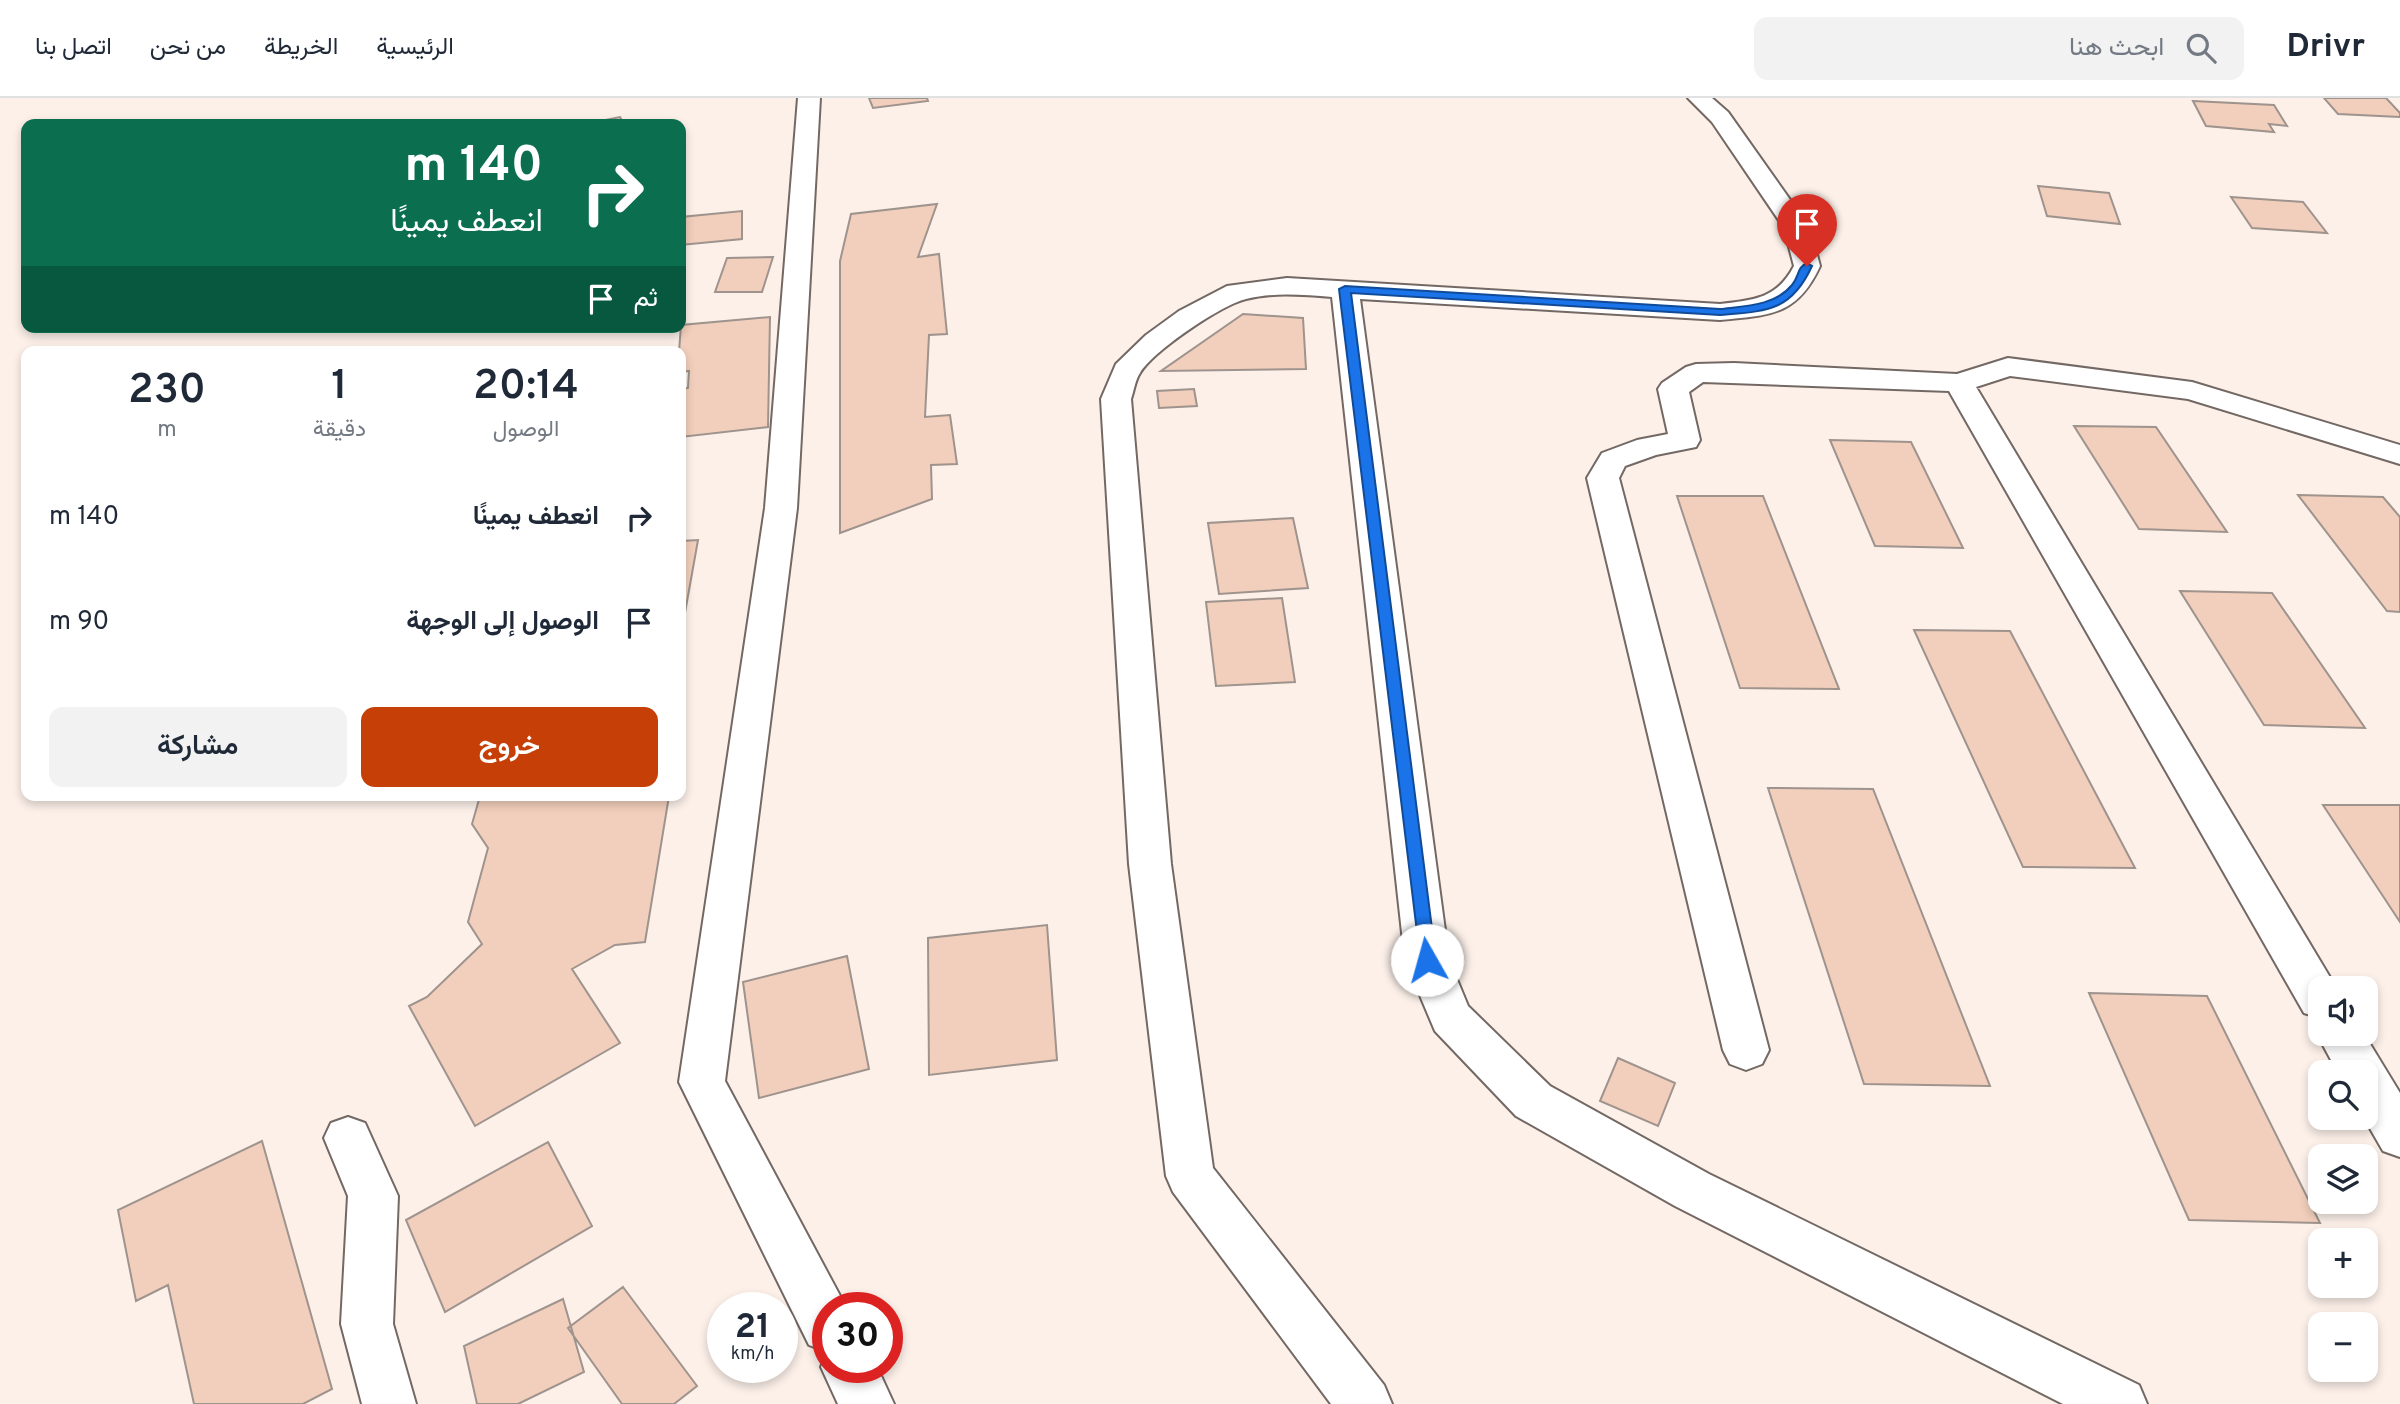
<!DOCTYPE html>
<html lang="ar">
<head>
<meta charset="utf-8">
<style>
	body { margin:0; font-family:Overpass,Vazirmatn,sans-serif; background:#f2f2f3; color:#1f2937; direction:rtl; height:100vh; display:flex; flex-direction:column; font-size:26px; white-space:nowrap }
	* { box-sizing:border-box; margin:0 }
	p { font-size:23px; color:#747a83 }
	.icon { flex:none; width:38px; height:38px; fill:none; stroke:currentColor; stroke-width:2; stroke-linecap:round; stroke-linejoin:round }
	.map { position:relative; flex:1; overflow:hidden; direction:ltr }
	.drawer { position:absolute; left:21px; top:248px; width:665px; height:455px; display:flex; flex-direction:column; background:#fff; border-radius:14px; box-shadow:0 4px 10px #0003; direction:rtl }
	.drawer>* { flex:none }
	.guide { position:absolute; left:21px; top:21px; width:665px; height:214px; border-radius:14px; box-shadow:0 4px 10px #0003; direction:rtl; background:#0b6e4f; color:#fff; overflow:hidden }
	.controls { position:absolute; left:2308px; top:878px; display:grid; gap:14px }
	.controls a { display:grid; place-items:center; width:70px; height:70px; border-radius:14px; background:#fff; box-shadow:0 4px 10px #0003; font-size:35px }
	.speed { position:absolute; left:707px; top:1194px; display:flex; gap:14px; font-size:35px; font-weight:700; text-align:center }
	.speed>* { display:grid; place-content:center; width:91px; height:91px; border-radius:50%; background:#fff; box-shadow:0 4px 10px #0003; line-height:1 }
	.speed small { font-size:18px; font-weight:400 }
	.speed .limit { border:10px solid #d22; background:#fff; color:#111 }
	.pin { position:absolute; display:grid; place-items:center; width:60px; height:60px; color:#fff; margin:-72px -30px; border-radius:50% 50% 50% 0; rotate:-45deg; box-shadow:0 0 7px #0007 }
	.pin .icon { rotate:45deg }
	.me { position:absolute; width:77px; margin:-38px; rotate:353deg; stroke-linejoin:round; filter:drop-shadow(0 0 5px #0008) }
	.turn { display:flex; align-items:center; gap:24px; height:147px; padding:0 28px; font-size:32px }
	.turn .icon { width:91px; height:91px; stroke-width:2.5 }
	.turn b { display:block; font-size:49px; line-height:60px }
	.then { display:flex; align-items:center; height:66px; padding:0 28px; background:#0003; gap:14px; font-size:26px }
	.eta { display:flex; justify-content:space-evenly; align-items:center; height:119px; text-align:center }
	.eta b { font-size:42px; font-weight:600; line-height:49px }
	.primary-button { display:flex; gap:14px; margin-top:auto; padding:14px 28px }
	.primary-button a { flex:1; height:80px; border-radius:14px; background:#c63f06; color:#fff; font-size:28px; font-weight:600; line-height:80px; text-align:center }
	.primary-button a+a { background:#f2f2f3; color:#1f2937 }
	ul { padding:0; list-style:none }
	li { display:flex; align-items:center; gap:21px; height:105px; padding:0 28px }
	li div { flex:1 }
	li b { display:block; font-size:26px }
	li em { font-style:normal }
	header { display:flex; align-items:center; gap:42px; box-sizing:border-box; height:98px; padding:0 35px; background:#fff; border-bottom:2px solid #e0e1e3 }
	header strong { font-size:33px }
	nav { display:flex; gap:38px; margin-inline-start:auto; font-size:24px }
	.search { width:490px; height:63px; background:#f2f2f3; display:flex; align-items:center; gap:18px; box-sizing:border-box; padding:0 24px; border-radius:14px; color:#747a83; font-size:26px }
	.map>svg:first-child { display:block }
	.building { fill:#f2cfbc; stroke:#9e938d; stroke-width:2 }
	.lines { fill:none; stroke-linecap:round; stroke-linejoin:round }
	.minor-casing { stroke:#736863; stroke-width:4 }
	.minor { fill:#fff; fill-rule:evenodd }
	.route { fill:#1a73e8; stroke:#114b97; stroke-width:2 }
</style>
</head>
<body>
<header>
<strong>Drivr</strong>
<div class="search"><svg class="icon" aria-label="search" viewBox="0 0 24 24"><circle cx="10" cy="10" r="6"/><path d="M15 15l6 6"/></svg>ابحث هنا</div>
<nav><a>الرئيسية</a><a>الخريطة</a><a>من نحن</a><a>اتصل بنا</a></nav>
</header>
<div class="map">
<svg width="2400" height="1306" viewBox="0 0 2400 1306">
	<rect width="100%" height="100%" fill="#fcf0e9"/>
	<!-- building -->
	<path class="building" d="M869,0H927L928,3L873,10Z
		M2324,0H2386L2400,15V19L2338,16Z
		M2193,3L2274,7L2287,28L2269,26L2274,34L2206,28Z
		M620,19L624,26H585Z
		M2038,88L2109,95L2120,126L2047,118Z
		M2231,99L2303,104L2327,135L2252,130Z
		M937,106L918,159L939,156L947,236L929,237L925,319L950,317L957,366L931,367L932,401L840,435V163L851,116Z
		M742,113V141L681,147V119Z
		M773,159L762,194H715L727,160Z
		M1243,216L1303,220L1306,271L1161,273Z
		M770,219L768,329L681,339V291L688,290L689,273L681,274L679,254L681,227Z
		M1194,291L1197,308L1159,310L1157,293Z
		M2074,328L2156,329L2227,434L2139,431Z
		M1830,342L1911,344L1963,450L1875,448Z
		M2298,397L2383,399L2400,419V514L2387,513Z
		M1677,398H1763L1839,591L1740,590Z
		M1293,420L1308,490L1219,496L1208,425Z
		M698,442L681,537V443Z
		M2180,493L2272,495L2365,630L2264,627Z
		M1282,500L1295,584L1216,588L1206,504Z
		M1914,532L2010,533L2135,770L2023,769Z
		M1768,690L1873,691L1990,988L1864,986Z
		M480,698H669L645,844L615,847L572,871L620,945L475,1028L409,908L427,899L482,846L468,824L488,750L472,726Z
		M2323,707H2400V824Z
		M1047,827L1057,962L929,977L928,840Z
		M847,858L869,971L759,1000L743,884Z
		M2089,895L2207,898L2320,1125L2189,1122Z
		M1618,960L1675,985L1658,1028L1600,1003Z
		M262,1043L332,1291L303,1306H194L168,1187L136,1203L118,1112Z
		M548,1044L592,1128L445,1214L406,1122Z
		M623,1189L697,1288L674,1306H622L568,1230Z
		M563,1201L584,1274L518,1306H477L464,1248Z"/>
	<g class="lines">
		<!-- minor casing -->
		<g class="minor-casing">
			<path id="minor" d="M798,0H820L797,410L725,983L846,1209H828V1269H877L894,1306H838L821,1269L827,1254L809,1247L679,984L765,410Z
				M1688,0H1712L1728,14L1810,130L1820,168C1797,218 1770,217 1720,222L1360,201L1449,862L1468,908L1550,988L1709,1076L2139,1287L2147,1306H2063L1675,1108L1516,1018L1435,933L1405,862L1332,199C1304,197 1274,194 1246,201C1221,207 1153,253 1140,275C1135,282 1134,293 1131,301L1171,766L1213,1070L1384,1287L1392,1306H1331L1173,1094L1166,1078L1129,766L1101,301L1116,266L1146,237L1179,213L1227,188L1287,180L1720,206C1753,202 1777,201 1794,168L1784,130L1712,24Z
				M2008,260L2192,284L2400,347V366L2188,301L2010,278L1976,289L2337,891H2320V920L2304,915L1949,293L1703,284L1689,294L1700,342L1696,349L1656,357L1625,368L1619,380L1769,952L1762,966L1746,972L1730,966L1723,952L1587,380L1602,355L1637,342L1668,336L1658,291L1662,285L1686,269L1696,266L1734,265L1957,276Z
				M2320,929V936H2364L2400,995V1059L2383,1053L2364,1020L2366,975H2338L2317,936Z
				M348,1019L365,1025L398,1098L393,1226L416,1306H362L341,1226L348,1098L324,1040L331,1025Z"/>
		</g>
		<!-- minor -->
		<use href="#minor" class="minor"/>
	</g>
	<!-- route -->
	<path class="route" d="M1807,165L1812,168C1791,214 1766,213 1720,217L1351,195L1436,862L1433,867L1427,869L1421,867L1339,191L1345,188L1720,211C1745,208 1775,208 1792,187C1799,179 1797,169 1807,165Z"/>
</svg>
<div class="controls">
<a><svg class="icon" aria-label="sound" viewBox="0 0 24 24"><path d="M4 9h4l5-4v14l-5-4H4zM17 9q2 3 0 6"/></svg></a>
<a><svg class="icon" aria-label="search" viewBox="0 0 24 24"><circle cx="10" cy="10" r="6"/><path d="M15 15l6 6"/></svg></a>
<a><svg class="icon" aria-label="layers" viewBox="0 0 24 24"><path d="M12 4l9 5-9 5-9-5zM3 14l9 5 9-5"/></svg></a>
<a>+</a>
<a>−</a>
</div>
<div class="speed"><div>21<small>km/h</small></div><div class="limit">30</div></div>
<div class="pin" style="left:1807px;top:168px;background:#d93025"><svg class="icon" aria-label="arrive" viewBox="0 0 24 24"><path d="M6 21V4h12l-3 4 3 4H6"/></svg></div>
<svg class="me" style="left:1427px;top:862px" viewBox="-20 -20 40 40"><circle r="19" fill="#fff"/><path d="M0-13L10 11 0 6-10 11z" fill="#1a73e8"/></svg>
<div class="guide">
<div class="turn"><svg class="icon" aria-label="right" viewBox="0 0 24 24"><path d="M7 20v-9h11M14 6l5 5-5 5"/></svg><div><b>140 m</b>انعطف يمينًا</div></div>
<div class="then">ثم<svg class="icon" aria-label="arrive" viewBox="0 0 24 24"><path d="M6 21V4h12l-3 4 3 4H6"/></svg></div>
</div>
<section class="drawer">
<div class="eta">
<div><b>20:14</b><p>الوصول</p></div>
<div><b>1</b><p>دقيقة</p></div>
<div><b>230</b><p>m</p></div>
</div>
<ul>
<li><svg class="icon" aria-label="right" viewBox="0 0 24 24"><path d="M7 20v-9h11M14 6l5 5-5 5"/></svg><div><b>انعطف يمينًا</b></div><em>140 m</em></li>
<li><svg class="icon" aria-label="arrive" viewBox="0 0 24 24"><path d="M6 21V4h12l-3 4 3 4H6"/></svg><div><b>الوصول إلى الوجهة</b></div><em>90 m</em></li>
</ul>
<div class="primary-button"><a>خروج</a><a>مشاركة</a></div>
</section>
</div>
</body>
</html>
